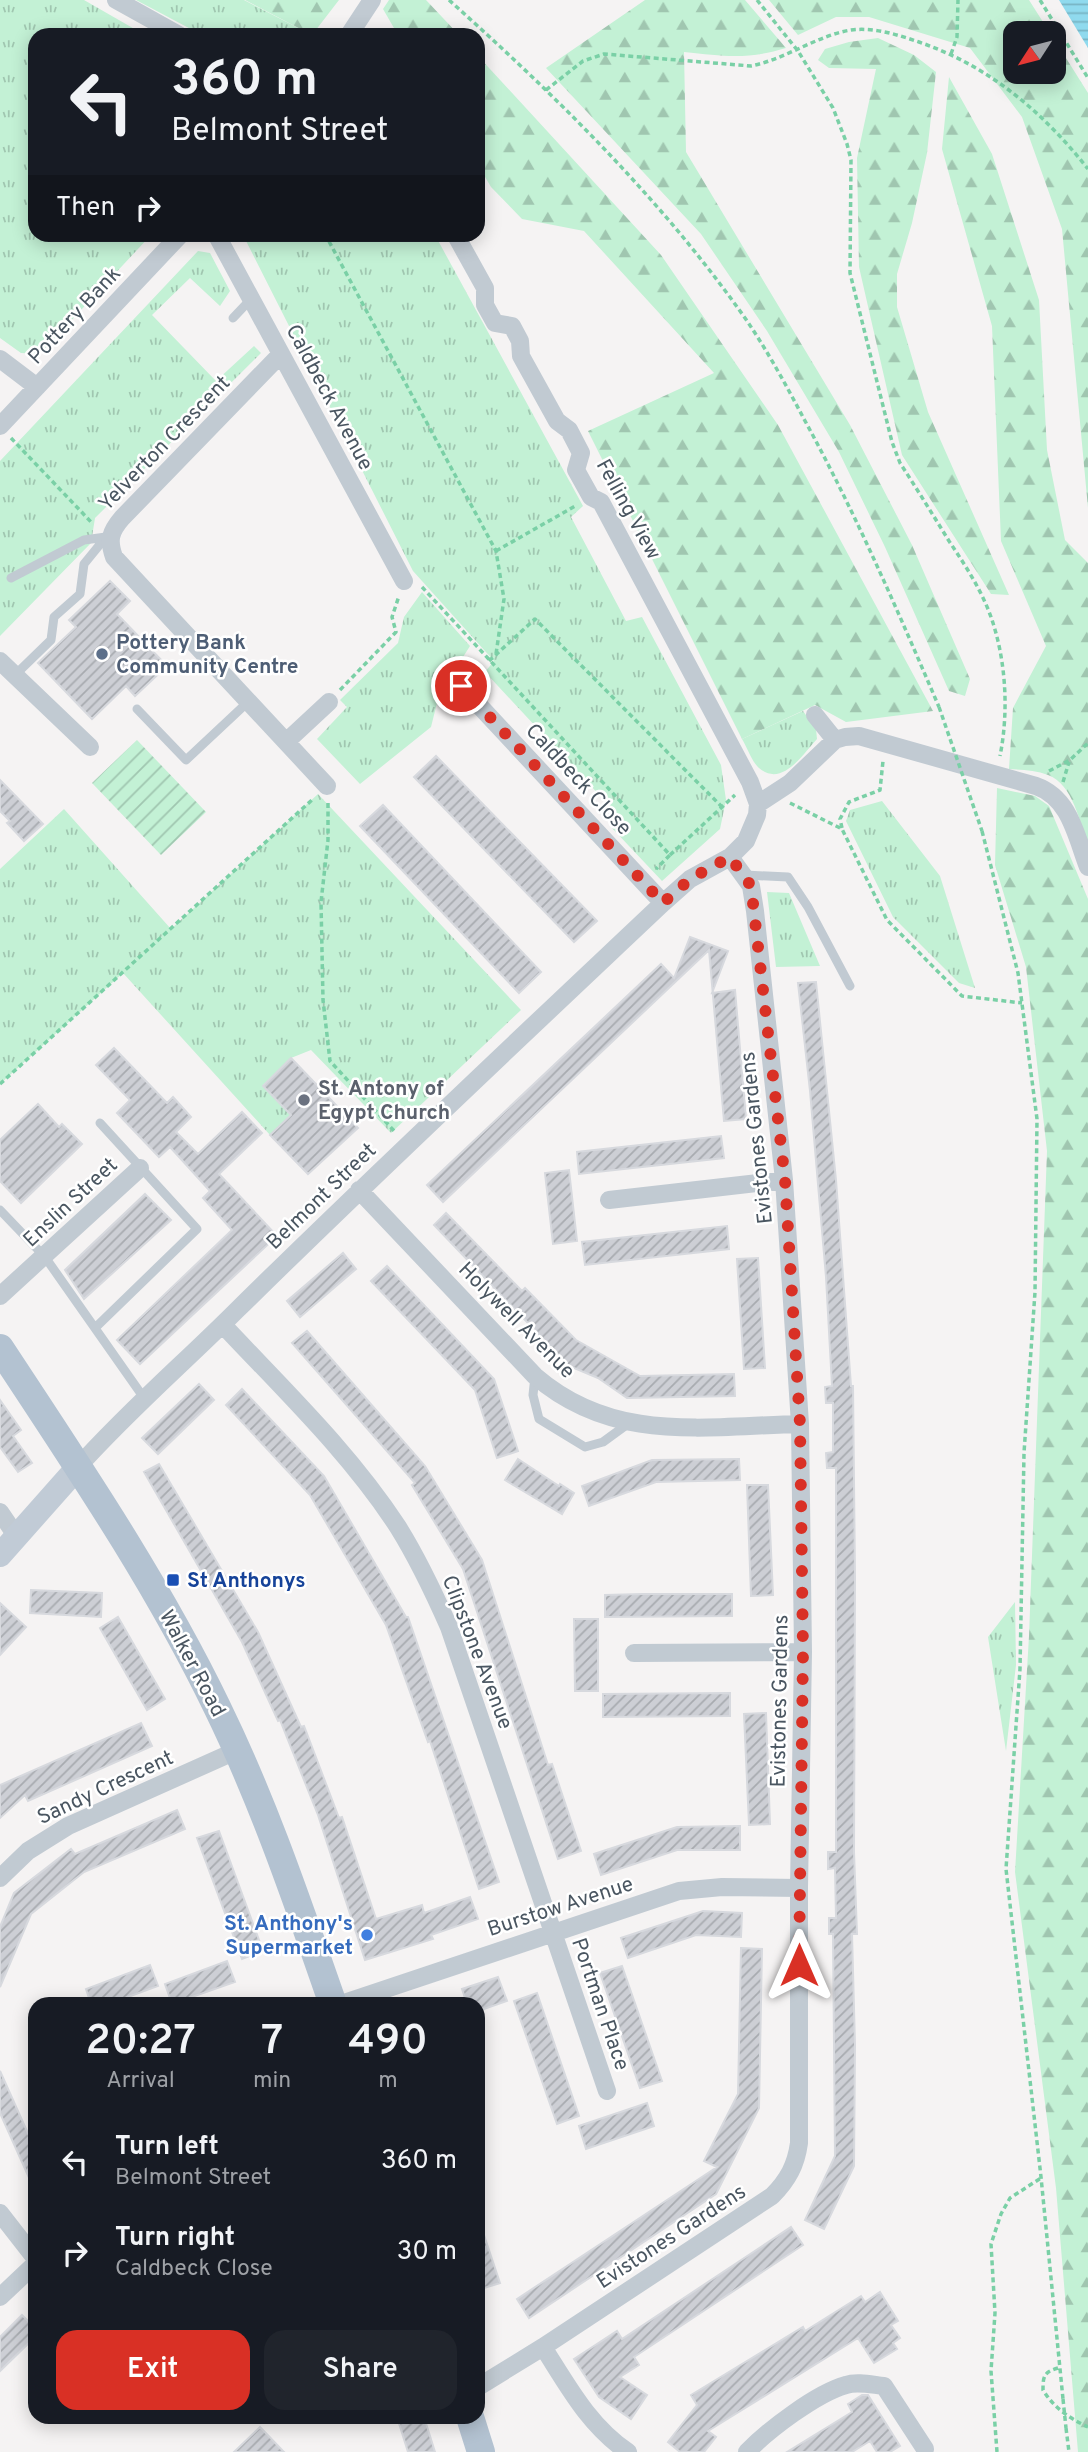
<!DOCTYPE html>
<html lang="en">
<head>
<meta charset="utf-8">
<style>
	body { margin:0; font-family:Overpass,sans-serif; background:#20242c; color:#f1f3f6; height:100vh; display:flex; flex-direction:column; font-size:26px; white-space:nowrap }
	* { box-sizing:border-box; margin:0 }
	p { font-size:23px; color:#9ea1a6 }
	.icon { flex:none; width:38px; height:38px; fill:none; stroke:currentColor; stroke-width:2; stroke-linecap:round; stroke-linejoin:round }
	.map { position:relative; flex:1; overflow:hidden }
	.details { position:absolute; left:28px; top:1997px; width:457px; height:427px; display:flex; flex-direction:column; background:#171b24; border-radius:21px; box-shadow:0 4px 18px #0003 }
	.details>* { flex:none }
	.banner { position:absolute; left:28px; top:28px; width:457px; height:214px; border-radius:21px; box-shadow:0 4px 18px #0003; background:#171b24; color:#f1f3f6; overflow:hidden }
	.needle { width:46px; rotate:234deg }
	.controls { position:absolute; left:1003px; top:21px; display:grid; gap:14px }
	.controls a { display:grid; place-items:center; width:63px; height:63px; border-radius:14px; background:#171b24; box-shadow:0 4px 18px #0003; font-size:35px }
	.pin { position:absolute; display:grid; place-items:center; width:60px; height:60px; color:#fff; margin:-30px; border:4px solid #fff; border-radius:50%; box-shadow:0 2px 7px #0007 }
	.me { position:absolute; width:77px; margin:-38px; rotate:0deg; stroke-linejoin:round; filter:drop-shadow(0 0 5px #0008) }
	.turn { display:flex; align-items:center; gap:24px; height:147px; padding:0 28px; font-size:32px }
	.turn .icon { width:91px; height:91px; stroke-width:2.5 }
	.turn b { display:block; font-size:49px; line-height:60px }
	.then { display:flex; align-items:center; height:66px; padding:0 28px; background:#0003; gap:14px; font-size:26px }
	.eta { display:flex; justify-content:space-evenly; align-items:center; height:119px; text-align:center }
	.eta b { font-size:42px; font-weight:600; line-height:49px }
	.cta { display:flex; gap:14px; margin-top:auto; padding:14px 28px }
	.cta a { flex:1; height:80px; border-radius:21px; background:#d93025; color:#fff; font-size:28px; font-weight:600; line-height:80px; text-align:center }
	.cta a+a { background:#20242c; color:#f1f3f6 }
	ul { padding:0; list-style:none }
	li { display:flex; align-items:center; gap:21px; height:91px; padding:0 28px }
	li div { flex:1 }
	li b { display:block; font-size:26px }
	li em { font-style:normal }
	.map>svg:first-child { display:block }
	.grass { fill:url(#grass-tufts) }
	.forest { fill:url(#forest-firs) }
	.garden { fill:url(#garden-furrows) }
	.water { fill:url(#water-rules) }
	.building { fill:url(#building-hatch); stroke:#d7d9de; stroke-width:2 }
	.lines { fill:none; stroke-linecap:round; stroke-linejoin:round }
	.path { stroke:#7ad0a6; stroke-width:3.5; stroke-dasharray:5 3.5; stroke-linecap:butt }
	.lane { stroke:#c1cad2; stroke-width:9 }
	.street { stroke:#c1cad2; stroke-width:18 }
	.secondary { stroke:#c1cbd6; stroke-width:24 }
	.primary { stroke:#b3c2d1; stroke-width:28 }
	.path-bridge { stroke:#7ad0a6; stroke-width:3.5; stroke-dasharray:5 3.5; stroke-linecap:butt }
	.route { stroke:#d93025; stroke-width:12; stroke-dasharray:0 21.6 }
	.service-dot { fill:#5c6f8a; stroke:#fff; stroke-width:2.5 }
	.worship-dot { fill:#6b7280; stroke:#fff; stroke-width:2.5 }
	.transit-dot { fill:#1a4fb4; stroke:#fff; stroke-width:2.5 }
	.shop-dot { fill:#3f7fe0; stroke:#fff; stroke-width:2.5 }
	.labels { text-anchor:middle; stroke-width:5; stroke-linejoin:round; paint-order:stroke }
	.street-label { font-size:21px; fill:#4a5661; stroke:#fff }
	.service-label { font-size:21px; font-weight:bold; fill:#4e5e75; stroke:#fff; text-anchor:start }
	.worship-label { font-size:21px; font-weight:bold; fill:#5b616d; stroke:#fff; text-anchor:start }
	.transit-label { font-size:21px; font-weight:bold; fill:#164399; stroke:#fff; text-anchor:start }
	.shop-label { font-size:21px; font-weight:bold; fill:#366cbe; stroke:#fff; text-anchor:end }
</style>
</head>
<body>
<div class="map">
<svg width="1088" height="2452" viewBox="0 0 1088 2452">
	<defs>
		<pattern id="grass-tufts" width="24" height="20" patternUnits="userSpaceOnUse" patternTransform="scale(1.75)"><rect width="24" height="20" fill="#c3f1d5"/><path d="M3 7l-1-3M5 7V3M7 7l1-3M15 17l-1-3M17 17v-4M19 17l1-3" fill="none" stroke="#a0c6b0"/></pattern>
		<pattern id="forest-firs" width="22" height="20" patternUnits="userSpaceOnUse" patternTransform="scale(1.75)"><rect width="22" height="20" fill="#c3f1d5"/><path d="M5 1l3.5 6h-7zM16 11l3.5 6h-7z" fill="#a0c6b0"/></pattern>
		<pattern id="garden-furrows" width="10" height="10" patternUnits="userSpaceOnUse" patternTransform="scale(1.75)"><rect width="10" height="10" fill="#c3f1d5"/><path d="M-1 1l2-2M0 10L10 0M9 11l2-2" fill="none" stroke="#a0c6b0"/></pattern>
		<pattern id="water-rules" width="6" height="5" patternUnits="userSpaceOnUse" patternTransform="scale(1.75)"><rect width="6" height="5" fill="#90daee"/><path d="M0 2.5h6" fill="none" stroke="#78b4c4"/></pattern>
		<pattern id="building-hatch" width="6" height="6" patternUnits="userSpaceOnUse" patternTransform="scale(1.75)"><rect width="6" height="6" fill="#cdcfd5"/><path d="M-1 1l2-2M0 6l6-6M5 7l2-2" fill="none" stroke="#a8abb0"/></pattern>
	</defs>
	<rect width="100%" height="100%" fill="#f5f3f3"/>
	<!-- grass -->
	<path class="grass" d="M0,0H84L145,35H35V234L151,235L40,354L21,353L0,338Z
		M136,0H244L312,35H202Z
		M243,235H435L583,506L571,517L626,621L642,617L721,765L726,800L720,829L662,881L612,828L616,813L485,672L494,661L413,571Z
		M198,251L210,253L230,291L220,306L190,278L152,315L216,381L254,346L261,353L95,518L91,543L0,636V461Z
		M422,592L470,646L439,695L431,727L360,784L317,739L347,707L340,700L398,643L404,617Z
		M803,711L816,729L817,739C803,754 782,788 759,768C752,762 747,747 742,739Z
		M318,794L521,1010L391,1133L311,1050L291,1058L263,1085L291,1115L270,1135L123,973L0,1084V869L64,809L171,929Z
		M882,801L940,876L975,988L959,983L893,917L846,821L850,810Z
		M767,892L789,893L820,966L776,967Z
		M1015,1602L1016,1665L1006,1751L988,1637Z"/>
	<!-- forest -->
	<path class="forest" d="M245,0H339L312,35Z
		M389,0H426L459,35H398L383,9Z
		M645,0H745L786,48C746,60 724,56 684,52L686,152L850,425L912,545L970,679L965,696L949,691L885,547L839,452L767,331L701,234L546,68Z
		M769,0H1029L1050,33H1015V72H1054V39L1088,93V508L1062,229L1022,117L970,48L869,17H836L798,35Z
		M878,38L914,55L936,72L927,153L912,223L897,274V307L928,412L1009,595L991,594L902,455L859,267L857,158L876,69L829,68L818,60L825,49L849,42Z
		M478,56L661,255L778,425L933,711L846,722L815,705L742,739L588,431L714,373L584,231L522,219L491,187L478,165Z
		M949,77L992,154L1039,300L1047,450L1065,540L1088,563V846C1080,823 1073,784 1048,775C1036,770 1022,770 1009,769L1013,708L1046,646L1001,541L992,326L942,149Z
		M997,788L1035,796L1049,806L1088,899V2452H1078L1056,2188L1015,1872L1029,1636L1047,1151L1026,967L995,865Z"/>
	<!-- garden -->
	<path class="garden" d="M137,740L206,812L161,855L92,783Z"/>
	<!-- water -->
	<path class="water" d="M1059,0H1088V48Z"/>
	<!-- building -->
	<path class="building" d="M110,581L130,601L117,614L167,666L135,696L126,686L92,719L38,663L76,627L69,620Z
		M436,756L597,921L574,942L414,777Z
		M0,780L43,824L24,841L7,823L10,821L0,811Z
		M383,805L541,972L519,993L360,826Z
		M690,937L728,951L712,993L735,990L746,1119L724,1121L709,950L443,1202L427,1185L661,964L674,978Z
		M816,982L836,1180L851,1386H853L855,1577L854,1852L857,1934H852L855,2045L854,2166L824,2229L805,2220L835,2156L833,1934H829V1918H836L835,1868L828,1869V1852H836V1468H827L826,1453L833,1452V1403H826L825,1387L832,1386L826,1277L810,1091L798,983Z
		M114,1048L167,1103L173,1097L191,1117L176,1132L198,1154L242,1112L262,1133L219,1174L277,1236L140,1364L117,1340L232,1230L203,1198L210,1191L170,1147L159,1157L117,1113L130,1100L96,1065Z
		M291,1058L358,1128L308,1174L270,1135L291,1115L263,1086Z
		M38,1104L59,1127L62,1124L82,1144L21,1203L0,1181V1140Z
		M721,1136L724,1158L579,1174L577,1152Z
		M569,1170L577,1241L553,1244L545,1173Z
		M145,1194L171,1220L84,1299L65,1270Z
		M446,1213L522,1291L525,1288L576,1340L640,1376L734,1374L735,1396L627,1398L598,1378L569,1366L434,1225Z
		M727,1226L729,1249L585,1265L582,1242Z
		M343,1253L356,1269L300,1317L287,1301Z
		M758,1258L765,1368L744,1369L737,1259Z
		M387,1266L494,1379L518,1451L497,1458L475,1390L371,1281Z
		M307,1331L425,1466L482,1560L548,1765L552,1764L581,1851L558,1859L463,1569L412,1485L415,1483L292,1343Z
		M199,1384L214,1400L158,1454L142,1438Z
		M242,1389L324,1476L406,1617H408L499,1882L479,1889L430,1741L428,1742L386,1625L310,1495L226,1405Z
		M0,1400L21,1430L13,1436L32,1463L18,1472L0,1447Z
		M518,1459L559,1486L560,1484L574,1493L562,1514L505,1480Z
		M739,1459L740,1480L656,1482L589,1506L582,1486L652,1460Z
		M159,1464L258,1632L301,1727L304,1726L339,1818L342,1817L376,1919L422,1905L424,1913L470,1897L478,1919L431,1935L433,1939L365,1960L318,1815L280,1720L278,1721L242,1642L144,1472Z
		M747,1485H768L773,1595L751,1596Z
		M31,1590L102,1593L101,1617L30,1613Z
		M643,1594H732V1616L605,1617V1595Z
		M0,1603L26,1627L0,1655Z
		M118,1617L165,1699L147,1710L100,1628Z
		M574,1619H598V1691H575Z
		M730,1693V1716L603,1717V1694Z
		M766,1713L770,1824L749,1825L744,1714Z
		M141,1723L152,1746L28,1801L25,1795L0,1818V1785Z
		M177,1810L185,1829L84,1872L31,1914L0,1987V1927L14,1893L71,1849L75,1854Z
		M740,1826V1850H677L601,1875L594,1854L677,1827Z
		M219,1831L263,1951L242,1959L197,1838Z
		M703,1911L742,1913L741,1937L696,1935L628,1958L621,1938Z
		M741,1948L762,1949L759,2108L716,2194L529,2318L517,2299L717,2167L704,2161L738,2094Z
		M227,1961L235,1982L172,2004L165,1984Z
		M150,1965L158,1986L109,2004H91L86,1989Z
		M622,1966L662,2081L640,2088L600,1973Z
		M498,1977L507,2001L478,2011V2004H467L462,1989Z
		M537,1993L579,2116L557,2124L514,2001Z
		M0,2071L35,2149V2191L0,2113Z
		M647,2103L654,2126L586,2149L579,2126Z
		M481,2226L500,2283L478,2290V2227Z
		M791,2227L803,2245L634,2357L639,2365L620,2377L647,2395L631,2419L599,2397L574,2359L617,2331L622,2339Z
		M880,2292L898,2321L891,2325L900,2338L893,2343L897,2349L874,2363L858,2338L708,2431L716,2437L704,2452H680L668,2442L697,2405L691,2395L803,2327L805,2331L861,2296L865,2302Z
		M22,2315L35,2328V2337L0,2371V2337Z
		M862,2395H868L900,2446L890,2452H877L870,2441L852,2452H787L852,2412L848,2404Z
		M397,2417H424L435,2452H408Z
		M260,2427L284,2452H234Z"/>
	<g class="lines">
		<!-- path -->
		<path class="path" d="M449,0C557,97 661,199 745,318C767,350 786,385 804,419C855,512 897,609 939,707
			M757,0L798,51L833,108L847,144L851,160L850,273L892,442L900,463C917,489 933,515 949,541C965,565 981,589 991,617C1006,660 1009,711 1000,756
			M1040,0L1088,78
			M951,54L957,37L958,0
			M546,90L583,61L604,54L751,66C786,59 818,35 851,30C875,27 898,35 919,42C989,66 1043,112 1088,169
			M325,234L496,551L504,599L496,654
			M11,438L93,524
			M496,551L577,505
			M422,587L670,855L656,869
			M489,661L535,619L722,807
			M340,690L396,632L392,617L399,596
			M1049,771L1070,760L1088,743
			M1063,782L1069,762
			M328,803V840L321,902L323,1000L330,1061L396,1133
			M790,803L842,829L887,920L962,996L1022,1003
			M842,828L840,819L849,802L880,790L883,761
			M982,831L1018,973L1037,1119L1035,1292L1024,1453L1020,1669L1006,1869L1041,2177L1063,2399
			M670,855L735,795
			M0,1084L313,799
			M1058,2368C1044,2372 1043,2376 1043,2390C1054,2408 1069,2418 1088,2427
			M1066,2428L1069,2452
			M997,2452L991,2371L995,2313L991,2244L1001,2214L1010,2198L1041,2178"/>
		<!-- lane -->
		<path class="lane" d="M233,318L251,299
			M11,578L84,540L106,537
			M15,675L51,640L54,617L80,594L84,564L106,537H109
			M137,709L186,760L249,701
			M745,875L788,877L808,907L850,986
			M0,1210L45,1257L144,1398
			M95,1328L197,1229L100,1123
			M535,1376L533,1395L539,1419L585,1447L603,1442L629,1423"/>
		<!-- street -->
		<path class="street" d="M116,0L179,35
			M349,35L372,0
			M216,234L404,581
			M281,354L122,518C110,532 108,540 114,557L327,786
			M0,359L37,387
			M0,426L181,234
			M0,661L90,747
			M461,686L663,903
			M815,715L835,740
			M287,741L329,702
			M758,804L790,783L835,740L845,737L859,736L1036,786C1070,798 1076,836 1088,867
			M359,1190L535,1376C614,1444 704,1426 800,1424
			M609,1200L784,1180
			M0,1296L140,1168
			M223,1325C284,1390 349,1452 398,1527C418,1559 434,1593 449,1627L607,2091
			M78,1467C128,1411 184,1363 237,1310C377,1172 520,1038 663,903L690,879L730,857L746,841L757,815L758,804L750,782L601,502L591,497L576,470L581,453L569,430L557,421L521,356L520,341L512,326L495,323L485,305V288L455,234
			M0,1512L17,1537
			M634,1653L803,1652
			M0,1878L28,1851L68,1826L238,1750
			M341,2004L679,1891L722,1887L799,1888
			M0,2213L35,2258
			M0,2297L35,2264
			M543,2347C568,2386 589,2426 628,2452
			M478,2387L543,2347L772,2196C788,2180 796,2165 799,2143V1888L803,1652L800,1424L784,1180L755,911L751,886L730,857
			M747,2452C768,2430 817,2393 846,2385C857,2381 873,2385 884,2386L925,2449"/>
		<!-- secondary -->
		<path class="secondary" d="M0,1555L78,1467"/>
		<!-- primary -->
		<path class="primary" d="M0,1348C77,1465 156,1581 217,1707C264,1803 298,1904 333,2004
			M470,2417L481,2452"/>
		<!-- path-bridge -->
		<path class="path-bridge" d="M939,707L982,831
			M1063,2399L1066,2428"/>
	</g>
	<g class="lines">
		<!-- route -->
		<path class="route" d="M461,686L663,903L690,879L730,857L751,886L785,1180L800,1424L803,1652L799,1965"/>
	</g>
	<!-- markers -->
	<circle class="service-dot" cx="102" cy="654" r="7"/>
	<circle class="worship-dot" cx="304" cy="1100" r="7"/>
	<rect class="transit-dot" x="166" y="1573" width="14" height="14" rx="3.5"/>
	<circle class="shop-dot" cx="367" cy="1935" r="7"/>
	<g class="labels">
		<!-- street labels -->
		<g class="street-label">
			<text transform="translate(74 315) rotate(-47)" y="7">Pottery Bank</text>
			<text transform="translate(330 397) rotate(62)" y="7">Caldbeck Avenue</text>
			<text transform="translate(164 443) rotate(-46)" y="7">Yelverton Crescent</text>
			<text transform="translate(629 509) rotate(61)" y="7">Felling View</text>
			<text transform="translate(579 779) rotate(47)" y="7">Caldbeck Close</text>
			<text transform="translate(756 1138) rotate(-96)" y="7">Evistones Gardens</text>
			<text transform="translate(321 1196) rotate(-44)" y="7">Belmont Street</text>
			<text transform="translate(70 1202) rotate(-43)" y="7">Enslin Street</text>
			<text transform="translate(517 1320) rotate(45)" y="7">Holywell Avenue</text>
			<text transform="translate(478 1652) rotate(69)" y="7">Clipstone Avenue</text>
			<text transform="translate(193 1663) rotate(62)" y="7">Walker Road</text>
			<text transform="translate(779 1701) rotate(-89)" y="7">Evistones Gardens</text>
			<text transform="translate(105 1787) rotate(-25)" y="7">Sandy Crescent</text>
			<text transform="translate(560 1906) rotate(-18)" y="7">Burstow Avenue</text>
			<text transform="translate(601 2004) rotate(71)" y="7">Portman Place</text>
			<text transform="translate(671 2236) rotate(-33)" y="7">Evistones Gardens</text>
		</g>
		<!-- service labels -->
		<g class="service-label">
			<text x="116" y="649">Pottery Bank<tspan x="116" dy="24">Community Centre</tspan></text>
		</g>
		<!-- worship labels -->
		<g class="worship-label">
			<text x="318" y="1095">St. Antony of<tspan x="318" dy="24">Egypt Church</tspan></text>
		</g>
		<!-- transit labels -->
		<g class="transit-label">
			<text x="187" y="1587">St Anthonys</text>
		</g>
		<!-- shop labels -->
		<g class="shop-label">
			<text x="353" y="1930">St. Anthony's<tspan x="353" dy="24">Supermarket</tspan></text>
		</g>
	</g>
</svg>
<div class="controls">
<a><svg class="needle" viewBox="-14 -14 28 28"><path d="M0-13l5 13h-10z" fill="#e53935"/><path d="M0 13l5-13h-10z" fill="#9ea1a6"/></svg></a>
</div>
<div class="pin" style="left:461px;top:686px;background:#d93025"><svg class="icon" aria-label="arrive" viewBox="0 0 24 24"><path d="M6 21V4h12l-3 4 3 4H6"/></svg></div>
<svg class="me" style="left:799px;top:1965px" viewBox="-20 -20 40 40"><path d="M0-17L14 15 0 8-14 15z" fill="#d93025" stroke="#fff" stroke-width="4"/></svg>
<div class="banner">
<div class="turn"><svg class="icon" aria-label="left" viewBox="0 0 24 24"><path d="M17 20v-9H6M10 6l-5 5 5 5"/></svg><div><b>360 m</b>Belmont Street</div></div>
<div class="then">Then<svg class="icon" aria-label="right" viewBox="0 0 24 24"><path d="M7 20v-9h11M14 6l5 5-5 5"/></svg></div>
</div>
<section class="details">
<div class="eta">
<div><b>20:27</b><p>Arrival</p></div>
<div><b>7</b><p>min</p></div>
<div><b>490</b><p>m</p></div>
</div>
<ul>
<li><svg class="icon" aria-label="left" viewBox="0 0 24 24"><path d="M17 20v-9H6M10 6l-5 5 5 5"/></svg><div><b>Turn left</b><p>Belmont Street</p></div><em>360 m</em></li>
<li><svg class="icon" aria-label="right" viewBox="0 0 24 24"><path d="M7 20v-9h11M14 6l5 5-5 5"/></svg><div><b>Turn right</b><p>Caldbeck Close</p></div><em>30 m</em></li>
</ul>
<div class="cta"><a>Exit</a><a>Share</a></div>
</section>
</div>
</body>
</html>
